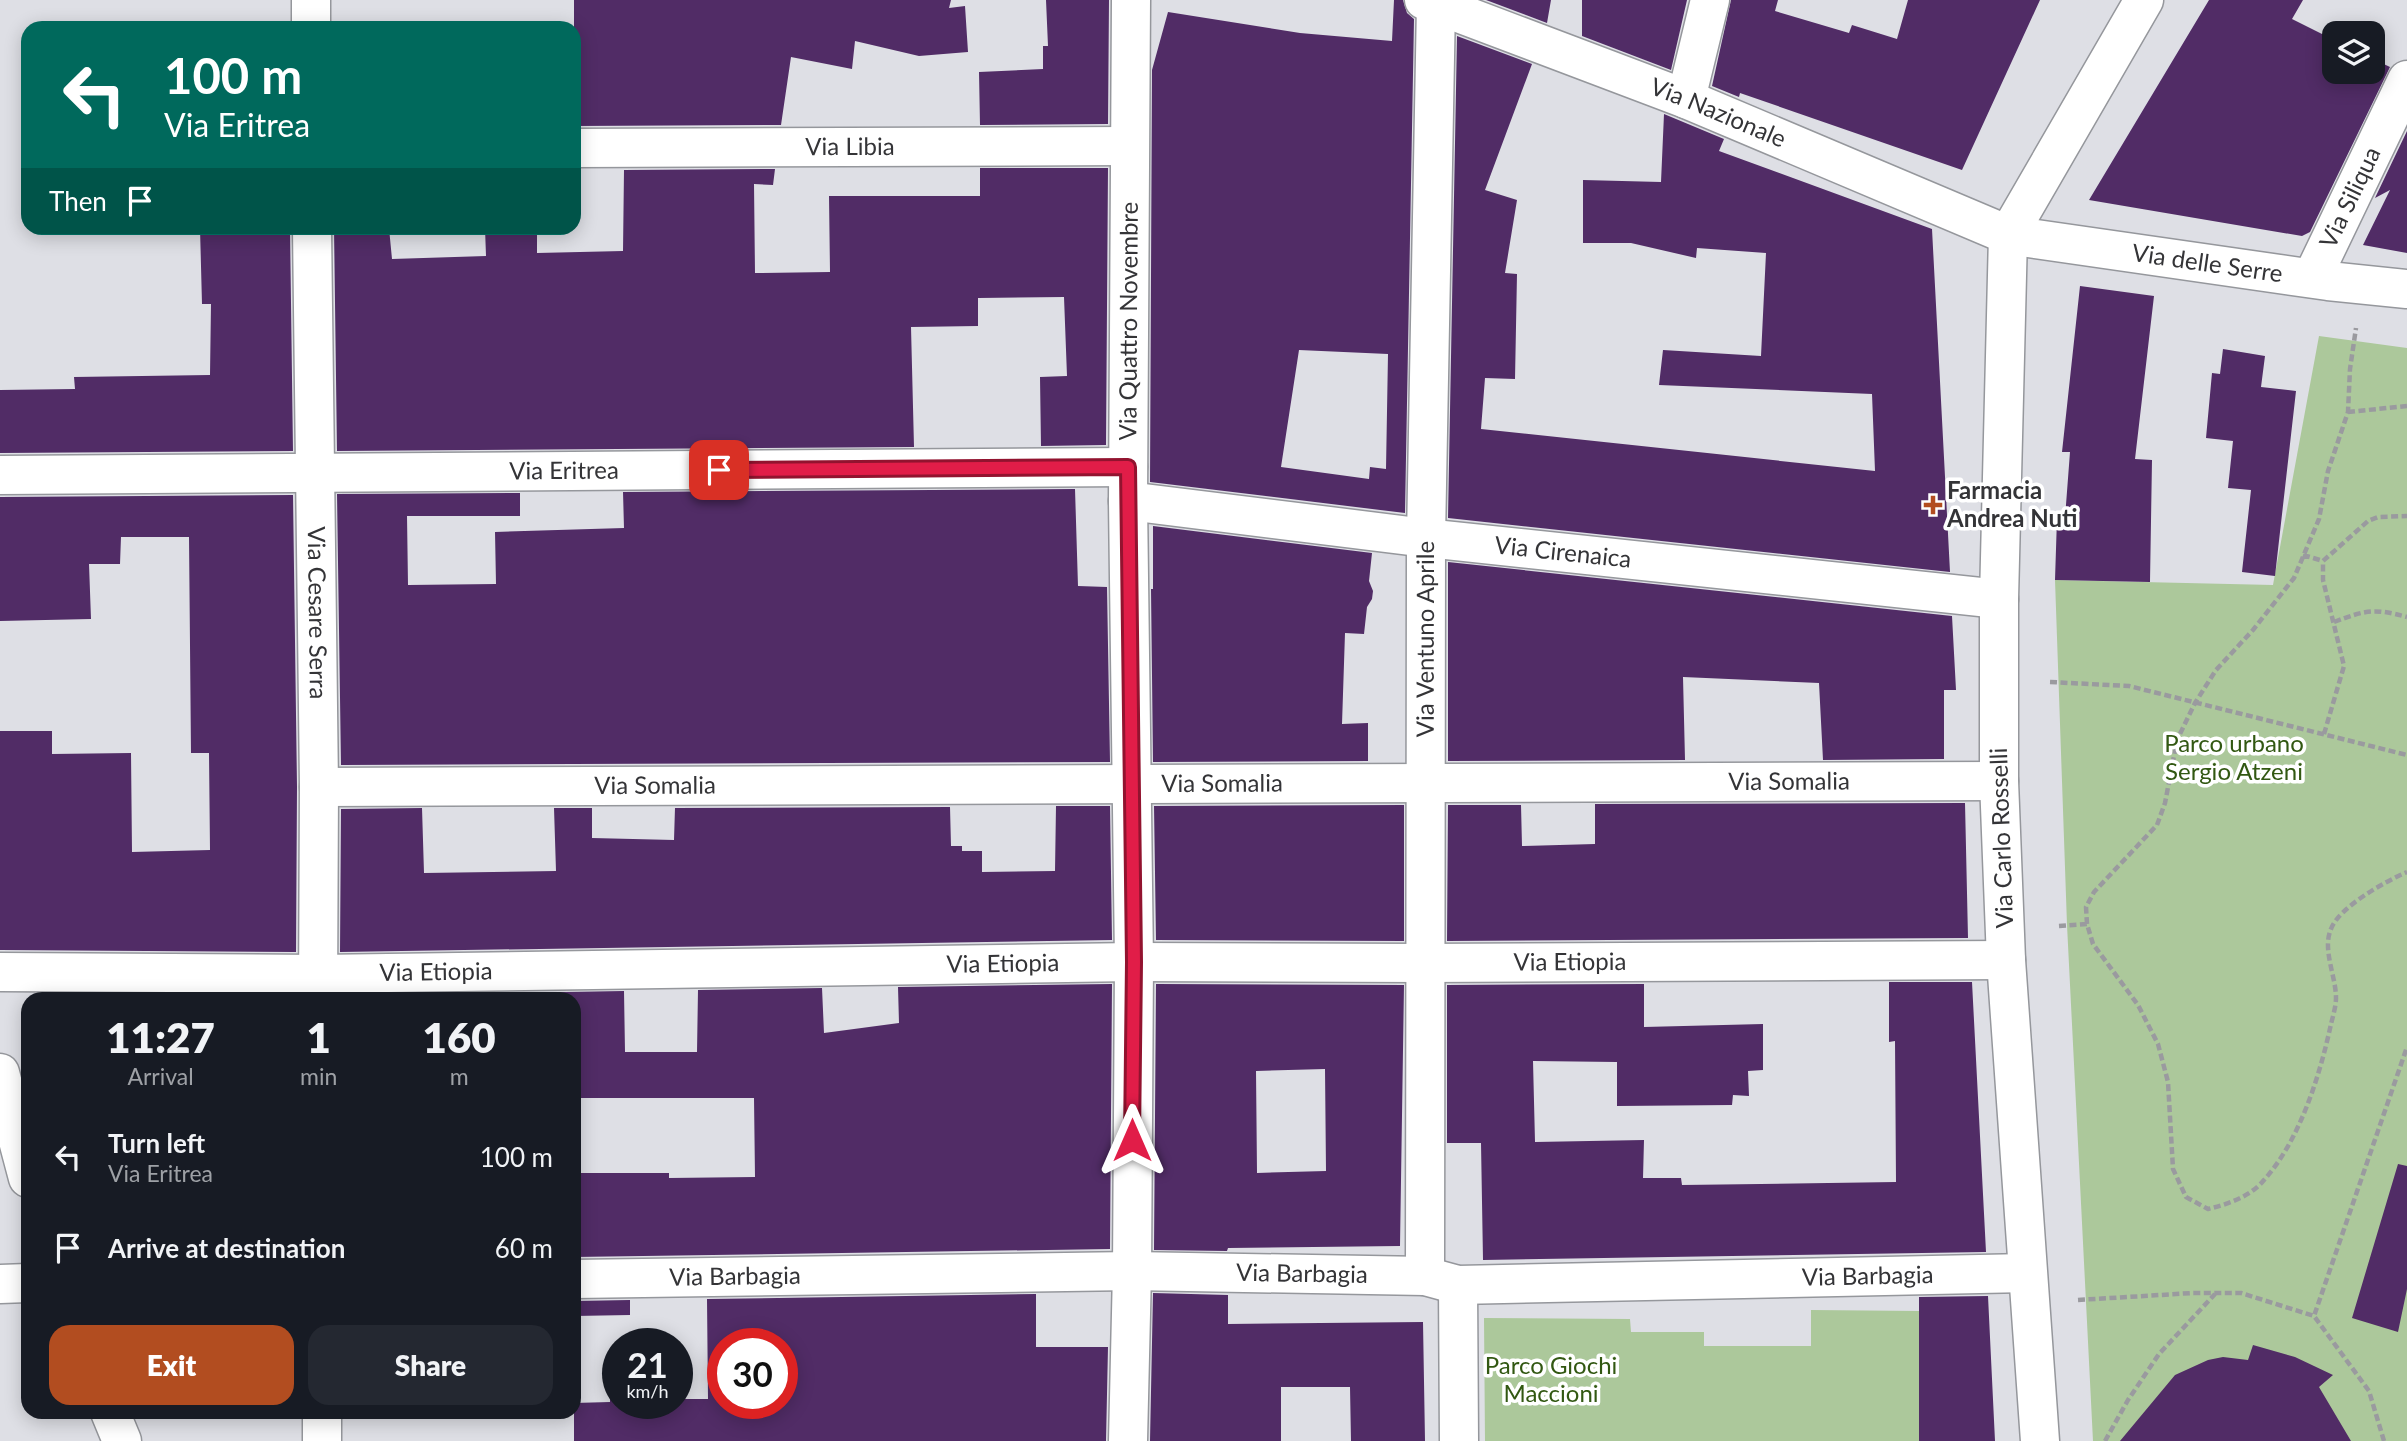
<!DOCTYPE html>
<html lang="en">
<head>
<meta charset="utf-8">
<style>
	body { margin:0; font-family:Lato,sans-serif; background:#242831; color:#f1f3f6; height:100vh; display:flex; flex-direction:column; font-size:26px; white-space:nowrap }
	* { box-sizing:border-box; margin:0 }
	p { font-size:23px; color:#9ea1a6 }
	.icon { flex:none; width:38px; height:38px; fill:none; stroke:currentColor; stroke-width:2; stroke-linecap:round; stroke-linejoin:round }
	.map { position:relative; flex:1; overflow:hidden }
	.side { position:absolute; left:21px; top:992px; width:560px; height:427px; display:flex; flex-direction:column; background:#171b24; border-radius:21px; box-shadow:0 4px 18px #0003 }
	.side>* { flex:none }
	.top-card { position:absolute; left:21px; top:21px; width:560px; height:214px; border-radius:21px; box-shadow:0 4px 18px #0003; background:#00695c; color:#fff; overflow:hidden }
	.buttons { position:absolute; left:2322px; top:21px; display:grid; gap:14px }
	.buttons a { display:grid; place-items:center; width:63px; height:63px; border-radius:14px; background:#171b24; box-shadow:0 4px 18px #0003; font-size:35px }
	.speed { position:absolute; left:602px; top:1328px; display:flex; gap:14px; font-size:35px; font-weight:700; text-align:center }
	.speed>* { display:grid; place-content:center; width:91px; height:91px; border-radius:50%; background:#171b24; box-shadow:0 4px 18px #0003; line-height:1 }
	.speed small { font-size:18px; font-weight:400 }
	.speed .limit { border:10px solid #d22; background:#fff; color:#111 }
	.pin { position:absolute; display:grid; place-items:center; width:60px; height:60px; color:#fff; margin:-30px; border-radius:14px; box-shadow:0 4px 10px #0006 }
	.me { position:absolute; width:77px; margin:-38px; rotate:0deg; stroke-linejoin:round; filter:drop-shadow(0 0 5px #0008) }
	.turn { display:flex; align-items:center; gap:24px; height:147px; padding:0 28px; font-size:32px }
	.turn .icon { width:91px; height:91px; stroke-width:2.5 }
	.turn b { display:block; font-size:49px; line-height:60px }
	.then { display:flex; align-items:center; height:66px; padding:0 28px; background:#0003; gap:14px; font-size:26px }
	.eta { display:flex; justify-content:space-evenly; align-items:center; height:119px; text-align:center }
	.eta b { font-size:42px; font-weight:800; line-height:49px }
	.action { display:flex; gap:14px; margin-top:auto; padding:14px 28px }
	.action a { flex:1; height:80px; border-radius:21px; background:#b24d20; color:#fff; font-size:28px; font-weight:800; line-height:80px; text-align:center }
	.action a+a { background:#242831; color:#f1f3f6 }
	ul { padding:0; list-style:none }
	li { display:flex; align-items:center; gap:21px; height:91px; padding:0 28px }
	li div { flex:1 }
	li b { display:block; font-size:26px }
	li em { font-style:normal }
	.map>svg:first-child { display:block }
	.green { fill:#acc89b }
	.building { fill:#512c66; fill-rule:evenodd }
	.lines { fill:none; stroke-linecap:round; stroke-linejoin:round }
	.minor-casing { stroke:#95979c; stroke-width:41 }
	.path { stroke:#9a9a9f; stroke-width:4.5; stroke-dasharray:7 3.5; stroke-linecap:butt }
	.minor { stroke:#fff; stroke-width:38 }
	.route-casing { stroke:#92132f; stroke-width:18 }
	.route { stroke:#e11d48; stroke-width:12 }
	.poi-dot { fill:#b24d20; stroke:#fff; stroke-width:2.5 }
	.labels { text-anchor:middle; stroke-width:7; stroke-linejoin:round; paint-order:stroke }
	.street-label { font-size:24px; fill:#343437; stroke:#fff }
	.poi-label { font-size:24px; font-weight:bold; fill:#343437; stroke:#fff; text-anchor:start }
	.park-label { font-size:24px; fill:#325812; stroke:#fff }
</style>
</head>
<body>
<div class="map">
<svg width="2407" height="1441" viewBox="0 0 2407 1441">
	<rect width="100%" height="100%" fill="#dedfe5"/>
	<!-- green -->
	<path class="green" d="M2319,336L2407,348V1441H2093L2067,925L2055,580L2273,585Z
		M1811,1310L1919,1311V1441H1485L1484,1318L1630,1319L1631,1332H1704V1346H1811Z"/>
	<!-- building -->
	<path class="building" d="M574,0H951L949,8L965,6L968,52L919,56L855,41L852,69L791,57L781,125L574,126Z
		M1046,0H1109L1108,124L980,125L979,72L1043,69V46H1048Z
		M1394,0H1403L1407,13L1414,19L1405,513L1150,482L1152,70L1168,12L1300,33L1392,41ZM1299,350L1388,354L1386,469L1370,467L1369,479L1281,467Z
		M1486,0H1551L1547,23Z
		M1582,0H1687L1671,70L1582,36Z
		M1731,0H1778L1775,11L1849,33L1852,25L1897,39L1908,0H2040L1962,170L1740,93L1739,97L1712,86Z
		M2209,0H2303L2292,19L2334,40V72H2373V59L2390,67L2310,232L2302,236L2089,200Z
		M1457,36L1532,64L1485,190L1517,200L1505,273L1517,274L1515,379L1485,378L1481,429L1875,471L1872,394L1659,385L1663,350L1761,356L1766,253L1697,248L1696,258L1631,243H1583V180L1661,182L1664,114L1724,139L1719,151L1932,229L1950,572L1448,518Z
		M2407,131V253L2363,245L2390,190L2375,198Z
		M980,168H1108L1106,445L1041,446L1040,377L1067,376L1064,297L978,298V326L911,327L914,447L337,451L334,228H389L392,259L486,256L485,228H537V253L623,251L624,170L775,169L773,185L754,184L755,273L830,272L829,196H980Z
		M200,228H290L293,451L0,453V390L75,389L74,377L210,375L211,304H202Z
		M2080,286L2154,296L2135,459L2152,460L2150,582L2055,580L2057,518H2065L2070,452H2062Z
		M2223,349L2265,356L2261,387L2296,391L2275,576L2242,572L2251,490L2228,488L2233,441L2206,438L2212,373L2220,374Z
		M1075,489L1078,586L1107,587L1110,762L341,765L337,494L520,493V516H407L408,585L496,584L495,532L624,528L623,492Z
		M293,495L297,787L296,952L0,950V731H52V754L131,753L132,852L210,850L209,753H191L189,537H121L120,564H89L91,619L0,621V497Z
		M1153,526L1372,553L1369,581L1373,591L1372,599L1367,607L1364,634L1345,633L1342,724L1368,723V761L1153,762L1151,589H1153Z
		M1448,562L1952,616L1956,690H1944V759L1823,760L1819,683L1683,677L1685,760L1448,761Z
		M1965,803L1968,938L1447,941L1448,805H1521L1522,846L1595,844V804Z
		M1404,805V941L1156,940L1154,806Z
		M1056,806H1110L1112,940L340,952L341,809L422,808L424,873L556,871L554,808H592V838L674,840L675,808L950,807L951,846H962V851H982V872L1055,871Z
		M1889,982H1972L1986,1252L1483,1260L1481,1143H1447V985L1644,984V1027L1763,1024V1070L1748,1071L1749,1096L1733,1095L1732,1105L1617,1106V1062L1533,1061L1535,1142L1644,1140L1643,1178H1681L1682,1185L1896,1182L1895,1041L1889,1042Z
		M1112,984L1110,1249L574,1257V1173H669V1178L755,1177L754,1098H574V999H340V996L624,991L625,1052H697L698,990L822,988L824,1033L899,1023L898,987Z
		M1156,984L1404,985L1400,1246L1228,1248L1227,1251L1154,1250ZM1325,1069L1326,1171L1257,1173L1256,1071Z
		M57,994L296,996V999H57Z
		M2398,1164L2407,1166V1289L2398,1332L2352,1318Z
		M1153,1293L1228,1295V1324L1423,1322L1425,1441H1351L1350,1387H1281V1441H1150Z
		M1036,1294V1347H1108L1106,1441H574V1403L610,1402V1399H618V1404H677V1399H708L707,1299ZM723,1344H782V1404H723Z
		M1988,1296L1995,1441H1919V1297Z
		M630,1300V1315L574,1316V1301Z
		M2253,1345L2295,1357L2333,1375L2319,1387L2351,1441H2120L2175,1375L2208,1360L2223,1357L2248,1360Z"/>
	<g class="lines">
		<!-- minor casing -->
		<g class="minor-casing">
			<g id="minor">
				<path id="s1" d="M1424,0L1686,99L2008,235L2328,281L2407,289"/>
				<path d="M311,28V0"/>
				<path d="M1686,99L1710,0"/>
				<path id="s2" d="M574,148L1128,146"/>
				<path id="s3" d="M312,228L319,787L318,999"/>
				<path id="s4" d="M2312,278L2407,80"/>
				<path id="s5" d="M0,475L1128,467"/>
				<path id="s6" d="M1128,501L1426,538L1999,599"/>
				<path id="s7" d="M319,787L1999,781"/>
				<path id="s8" d="M0,972L318,974L1134,962L1424,963L2006,960"/>
				<path d="M0,1073L28,1178"/>
				<path id="s9" d="M1425,1276L1426,538L1436,4"/>
				<path id="s10" d="M574,1279L1132,1271L1425,1276L1458,1285L2027,1273"/>
				<path d="M0,1284L28,1283"/>
				<path d="M1458,1285L1459,1441"/>
				<path d="M110,1412L122,1441"/>
				<path d="M322,1412V1441"/>
				<path id="s11" d="M1128,1441L1132,1271L1134,962L1128,501L1131,0"/>
				<path d="M2040,1441L2006,960L1999,781V599L2008,235L2144,0"/>
			</g>
		</g>
		<!-- path -->
		<path class="path" d="M2348,412L2407,406
			M2303,555L2323,561
			M2334,622C2366,610 2374,608 2407,617
			M2050,682L2129,686L2407,755
			M2324,734L2344,666L2323,580V561L2368,521L2378,517L2407,516
			M2087,924L2086,907L2094,892L2157,825L2165,803L2177,740L2195,703L2216,670L2253,630L2294,578L2319,519L2328,471L2348,412L2350,369L2356,328
			M2059,926L2087,924L2093,944L2138,1005L2158,1044L2168,1082L2173,1169L2186,1197L2208,1209C2228,1204 2250,1197 2264,1180C2300,1140 2320,1075 2331,1024C2333,1016 2336,1006 2336,998C2336,976 2322,950 2331,929C2339,907 2386,881 2407,872
			M2078,1300L2193,1293H2241L2314,1316
			M2105,1441L2128,1400L2159,1354L2215,1294
			M2384,1441L2369,1391L2314,1316L2407,1047"/>
		<!-- minor -->
		<use href="#minor" class="minor"/>
	</g>
	<g class="lines">
		<!-- route casing -->
		<g class="route-casing">
			<path id="route" d="M719,470L1128,467L1134,962L1132,1140"/>
		</g>
		<!-- route -->
		<use href="#route" class="route"/>
	</g>
	<!-- markers -->
	<path class="poi-dot" d="M1929.5 494.5h7v7h7v7h-7v7h-7v-7h-7v-7h7z"/>
	<g class="labels">
		<!-- street labels -->
		<g class="street-label">
			<text dy="8" stroke="none"><textPath href="#s1" startOffset="315">Via Nazionale</textPath></text>
			<text dy="8" stroke="none"><textPath href="#s2" startOffset="276">Via Libia</textPath></text>
			<text dy="8" stroke="none"><textPath href="#s4" startOffset="89">Via Siliqua</textPath></text>
			<text dy="8" stroke="none"><textPath href="#s1" startOffset="831">Via delle Serre</textPath></text>
			<text dy="8" stroke="none"><textPath href="#s11" startOffset="1120">Via Quattro Novembre</textPath></text>
			<text dy="8" stroke="none"><textPath href="#s5" startOffset="564">Via Eritrea</textPath></text>
			<text dy="8" stroke="none"><textPath href="#s6" startOffset="438">Via Cirenaica</textPath></text>
			<text dy="8" stroke="none"><textPath href="#s3" startOffset="385">Via Cesare Serra</textPath></text>
			<text dy="8" stroke="none"><textPath href="#s9" startOffset="637">Via Ventuno Aprile</textPath></text>
			<text dy="8" stroke="none"><textPath href="#s7" startOffset="1470">Via Somalia</textPath></text>
			<text dy="8" stroke="none"><textPath href="#s7" startOffset="903">Via Somalia</textPath></text>
			<text dy="8" stroke="none"><textPath href="#s7" startOffset="336">Via Somalia</textPath></text>
			<text transform="translate(2002 838) rotate(-92)" y="8">Via Carlo Rosselli</text>
			<text dy="8" stroke="none"><textPath href="#s8" startOffset="1570">Via Etiopia</textPath></text>
			<text dy="8" stroke="none"><textPath href="#s8" startOffset="1003">Via Etiopia</textPath></text>
			<text dy="8" stroke="none"><textPath href="#s8" startOffset="436">Via Etiopia</textPath></text>
			<text dy="8" stroke="none"><textPath href="#s10" startOffset="728">Via Barbagia</textPath></text>
			<text dy="8" stroke="none"><textPath href="#s10" startOffset="161">Via Barbagia</textPath></text>
			<text dy="8" stroke="none"><textPath href="#s10" startOffset="1295">Via Barbagia</textPath></text>
		</g>
		<!-- poi labels -->
		<g class="poi-label">
			<text x="1947" y="499">Farmacia<tspan x="1947" dy="28">Andrea Nuti</tspan></text>
		</g>
		<!-- park labels -->
		<g class="park-label">
			<text x="2234" y="752">Parco urbano<tspan x="2234" dy="28">Sergio Atzeni</tspan></text>
			<text x="1551" y="1374">Parco Giochi<tspan x="1551" dy="28">Maccioni</tspan></text>
		</g>
	</g>
</svg>
<div class="buttons">
<a><svg class="icon" aria-label="layers" viewBox="0 0 24 24"><path d="M12 4l9 5-9 5-9-5zM3 14l9 5 9-5"/></svg></a>
</div>
<div class="speed"><div>21<small>km/h</small></div><div class="limit">30</div></div>
<div class="pin" style="left:719px;top:470px;background:#d93025"><svg class="icon" aria-label="arrive" viewBox="0 0 24 24"><path d="M6 21V4h12l-3 4 3 4H6"/></svg></div>
<svg class="me" style="left:1132px;top:1140px" viewBox="-20 -20 40 40"><path d="M0-17L14 15 0 8-14 15z" fill="#e11d48" stroke="#fff" stroke-width="4"/></svg>
<div class="top-card">
<div class="turn"><svg class="icon" aria-label="left" viewBox="0 0 24 24"><path d="M17 20v-9H6M10 6l-5 5 5 5"/></svg><div><b>100 m</b>Via Eritrea</div></div>
<div class="then">Then<svg class="icon" aria-label="arrive" viewBox="0 0 24 24"><path d="M6 21V4h12l-3 4 3 4H6"/></svg></div>
</div>
<section class="side">
<div class="eta">
<div><b>11:27</b><p>Arrival</p></div>
<div><b>1</b><p>min</p></div>
<div><b>160</b><p>m</p></div>
</div>
<ul>
<li><svg class="icon" aria-label="left" viewBox="0 0 24 24"><path d="M17 20v-9H6M10 6l-5 5 5 5"/></svg><div><b>Turn left</b><p>Via Eritrea</p></div><em>100 m</em></li>
<li><svg class="icon" aria-label="arrive" viewBox="0 0 24 24"><path d="M6 21V4h12l-3 4 3 4H6"/></svg><div><b>Arrive at destination</b></div><em>60 m</em></li>
</ul>
<div class="action"><a>Exit</a><a>Share</a></div>
</section>
</div>
</body>
</html>
